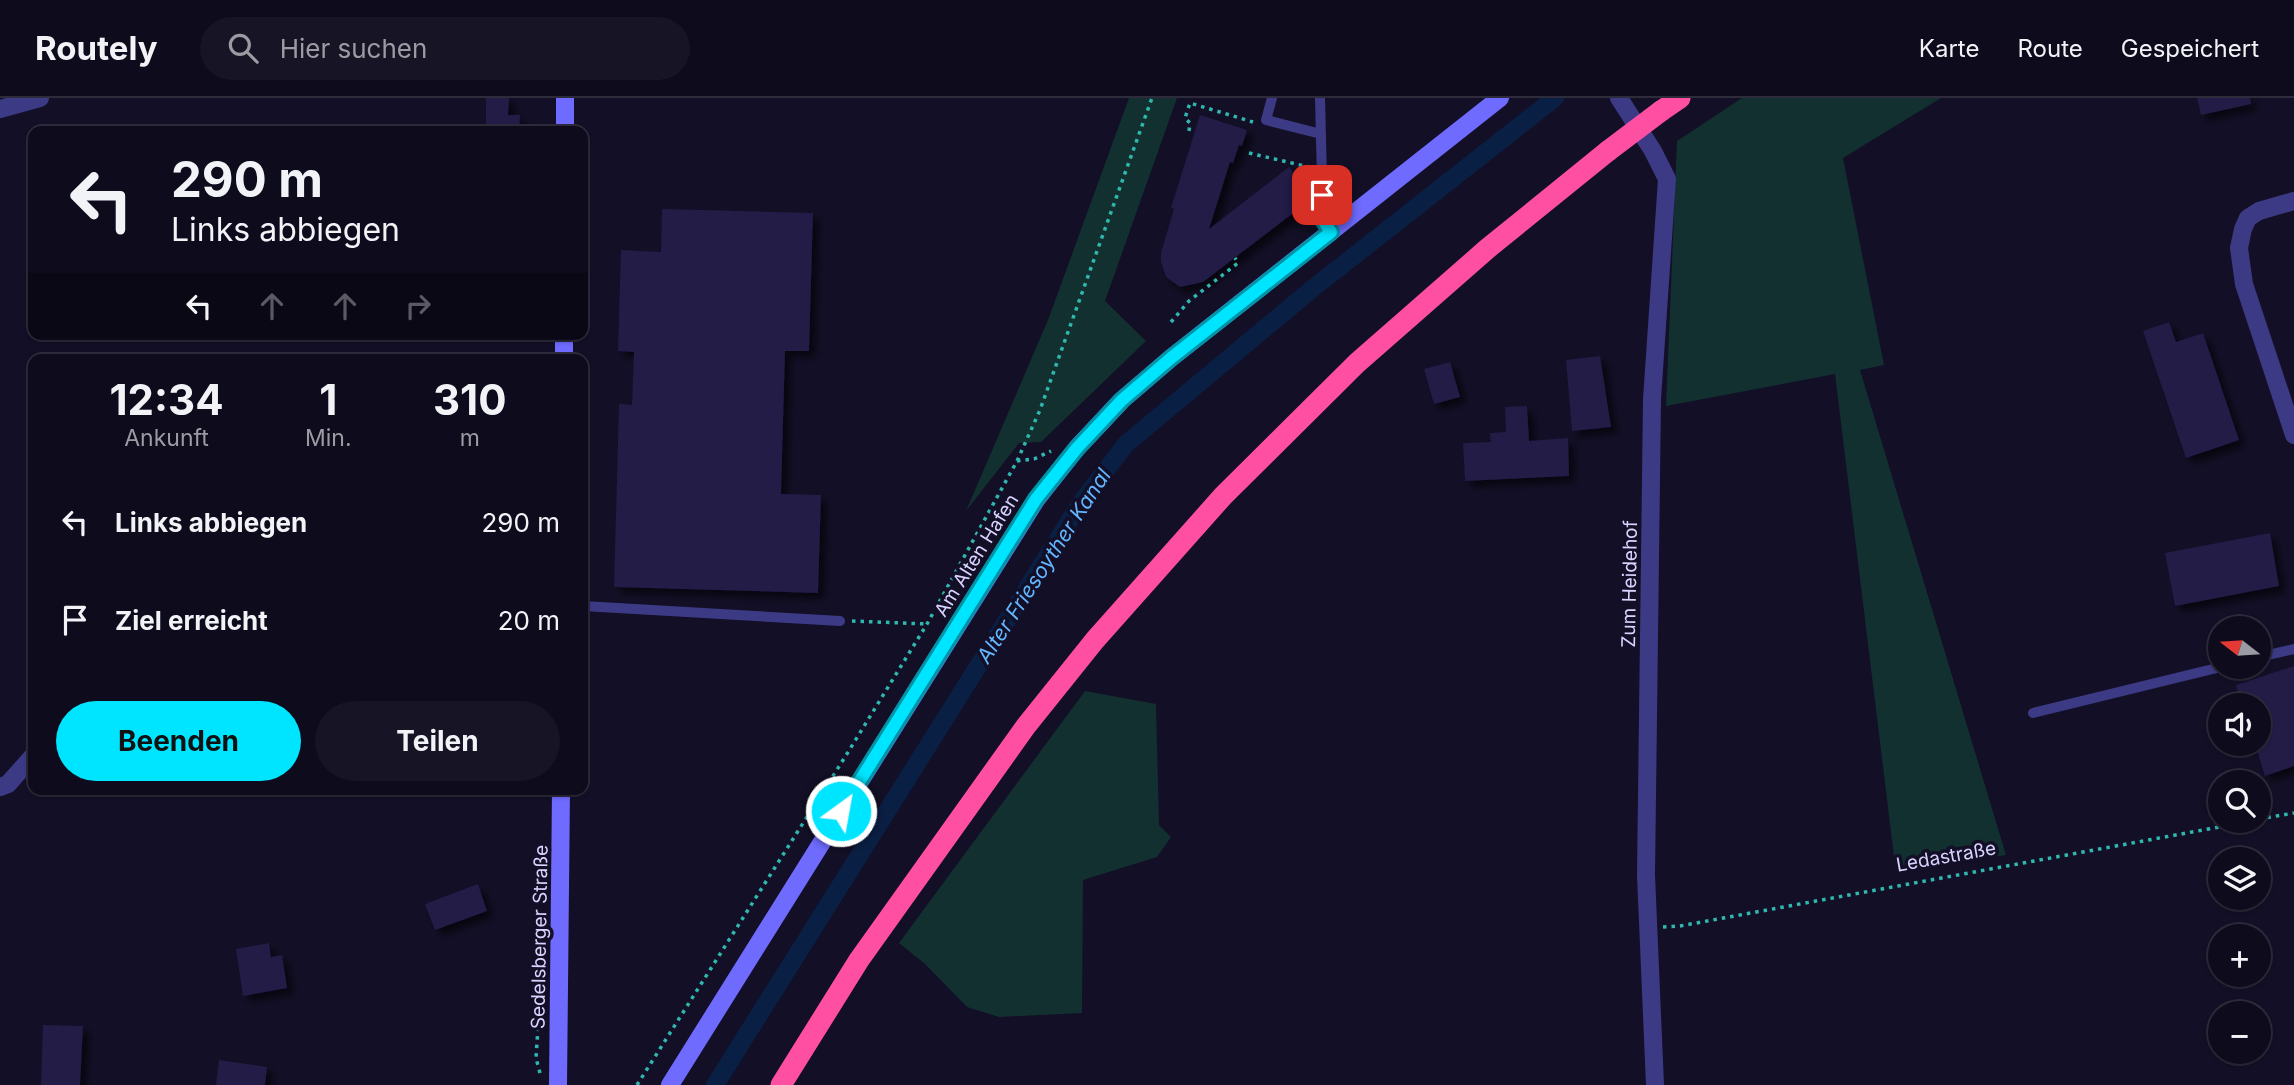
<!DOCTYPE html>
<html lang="de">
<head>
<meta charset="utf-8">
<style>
	body { margin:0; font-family:Inter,sans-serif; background:#171425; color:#f1f3f6; height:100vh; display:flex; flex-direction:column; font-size:26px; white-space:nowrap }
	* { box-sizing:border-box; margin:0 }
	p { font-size:23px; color:#9b9ba3 }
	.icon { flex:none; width:38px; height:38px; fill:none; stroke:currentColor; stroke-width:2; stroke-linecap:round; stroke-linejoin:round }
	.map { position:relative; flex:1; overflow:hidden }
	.side { position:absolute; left:28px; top:256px; width:560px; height:441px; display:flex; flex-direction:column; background:#0e0b1c; border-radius:14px; box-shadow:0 2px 5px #0004,0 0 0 2px #2e2b3b }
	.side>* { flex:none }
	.guide { position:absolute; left:28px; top:28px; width:560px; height:214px; border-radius:14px; box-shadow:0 2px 5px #0004,0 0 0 2px #2e2b3b; background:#0e0b1c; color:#f1f3f6; overflow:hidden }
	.needle { width:46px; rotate:287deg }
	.buttons { position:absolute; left:2208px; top:518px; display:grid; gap:14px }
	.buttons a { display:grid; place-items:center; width:63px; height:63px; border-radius:50%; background:#0e0b1c; box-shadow:0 2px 5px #0004,0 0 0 2px #2e2b3b; font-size:35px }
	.pin { position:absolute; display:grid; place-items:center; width:60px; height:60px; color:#fff; margin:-30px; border-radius:14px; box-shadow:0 4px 10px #0006 }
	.me { position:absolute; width:77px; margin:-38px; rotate:32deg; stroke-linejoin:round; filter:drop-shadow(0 0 5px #0008) }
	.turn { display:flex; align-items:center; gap:24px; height:147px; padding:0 28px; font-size:32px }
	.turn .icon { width:91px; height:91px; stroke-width:2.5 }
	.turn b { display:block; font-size:49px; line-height:60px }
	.lanes { display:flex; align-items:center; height:66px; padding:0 28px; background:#0003; justify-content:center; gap:35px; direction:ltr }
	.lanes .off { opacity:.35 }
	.eta { display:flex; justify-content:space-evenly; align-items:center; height:119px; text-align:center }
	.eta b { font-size:42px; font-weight:700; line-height:49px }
	.primary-button { display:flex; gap:14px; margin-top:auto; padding:14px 28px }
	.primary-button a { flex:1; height:80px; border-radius:42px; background:#00e5ff; color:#111; font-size:28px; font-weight:700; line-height:80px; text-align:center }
	.primary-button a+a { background:#171425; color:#f1f3f6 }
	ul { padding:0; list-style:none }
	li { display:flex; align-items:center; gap:21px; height:98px; padding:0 28px }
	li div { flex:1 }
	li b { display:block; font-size:26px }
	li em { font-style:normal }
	header { display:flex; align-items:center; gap:42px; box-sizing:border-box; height:98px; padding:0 35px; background:#0e0b1c; border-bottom:2px solid #2e2b3b }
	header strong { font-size:33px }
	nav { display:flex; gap:38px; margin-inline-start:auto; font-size:24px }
	.search { width:490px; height:63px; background:#171425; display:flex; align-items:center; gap:18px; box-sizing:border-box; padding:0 24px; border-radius:38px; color:#9b9ba3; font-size:26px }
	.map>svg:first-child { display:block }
	.green { fill:#12302f }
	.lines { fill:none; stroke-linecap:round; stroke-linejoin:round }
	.canal { stroke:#0a1f44; stroke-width:18 }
	.building { fill:#241b47; filter:url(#shadow) }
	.path { stroke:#2fb8b0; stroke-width:3.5; stroke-dasharray:3.5 5; stroke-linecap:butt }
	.lane { stroke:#3d3a85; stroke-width:10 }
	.street { stroke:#3d3a85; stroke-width:18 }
	.secondary { stroke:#6f6bff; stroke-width:18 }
	.highway { stroke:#ff4fa3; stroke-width:21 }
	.highway-bridge { stroke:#ff4fa3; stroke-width:21 }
	.route-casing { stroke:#0095a6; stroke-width:18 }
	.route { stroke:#00e5ff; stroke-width:12 }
	.labels { text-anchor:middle; stroke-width:7; stroke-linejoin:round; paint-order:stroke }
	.street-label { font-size:19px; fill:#d9d4ff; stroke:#130f26 }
	.water-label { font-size:21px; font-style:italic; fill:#62b6ff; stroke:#130f26 }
</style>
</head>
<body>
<header>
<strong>Routely</strong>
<div class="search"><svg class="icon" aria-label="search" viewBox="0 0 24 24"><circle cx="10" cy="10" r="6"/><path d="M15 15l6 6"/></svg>Hier suchen</div>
<nav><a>Karte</a><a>Route</a><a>Gespeichert</a></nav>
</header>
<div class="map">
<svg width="2294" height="987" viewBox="0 0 2294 987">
	<defs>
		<filter id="shadow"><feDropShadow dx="6" dy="6" stdDeviation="3.5" flood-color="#0009"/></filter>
	</defs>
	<rect width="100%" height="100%" fill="#130f26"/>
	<!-- green -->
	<path class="green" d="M1129,0H1177L1105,203L1146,243L1041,344L1019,345L966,413L1048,222Z
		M1742,0H1941L1843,60L1884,267L1860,272L2006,757L1896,775L1835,276L1666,308L1677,43Z
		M1085,593L1156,606L1159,727L1171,739L1157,759L1083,782L1082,915L999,919L967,909L925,866L899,845Z"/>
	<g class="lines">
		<!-- canal -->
		<path class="canal" d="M715,987L1080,406L1126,346L1312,191L1555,0"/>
	</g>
	<!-- building -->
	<path class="building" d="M486,0H509L508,17H520L519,33H486Z
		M2197,0H2250L2251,6L2201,17Z
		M1200,17L1247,32L1242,48L1239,47L1233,65L1230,64L1209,131L1289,69L1313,100L1203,184L1180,189L1166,179L1161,164V155L1174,111L1171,110Z
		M662,111L813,115L809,253H785L781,396L821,397L818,495L614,489L619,306L632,307L634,254L618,253L621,152L661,154Z
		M2169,224L2176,244L2203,235L2239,342L2186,360L2143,233Z
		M1600,258L1611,329L1572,333L1566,262Z
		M1450,264L1460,299L1434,306L1424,271Z
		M1527,308L1529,343L1568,340L1569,378L1465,383L1463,345L1491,344L1490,335L1506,334L1505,309Z
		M2270,435L2279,488L2175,508L2165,455Z
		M2294,568V668L2265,678L2255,646H2259V607H2242L2236,587Z
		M478,786L487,813L435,832L425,806Z
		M269,845L271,859L282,857L287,890L243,898L236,851Z
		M43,927L83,928L80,987H41Z
		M219,962L267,969L265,987H216Z"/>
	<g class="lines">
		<!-- path -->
		<path class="path" d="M1189,33L1190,25L1185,20L1190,5L1253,24
			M1249,55L1309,69
			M1171,224L1189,203L1238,165L1235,160
			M1017,363L1034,361L1051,353
			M852,523L927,526
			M2259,721L2294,715
			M1663,829L1680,828L2252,723
			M540,975L536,960L540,899
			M637,987L845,659L927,526L1017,363L1040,312L1152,0"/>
		<!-- lane -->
		<path class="lane" d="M1272,0L1266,22L1321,36
			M1320,0L1323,122L1331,133
			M583,508L840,523
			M2259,559L2294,551
			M2033,615L2221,569"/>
		<!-- street -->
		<path class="street" d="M1619,0L1653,53L1667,81L1652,301L1646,777L1655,987
			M0,11L40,0
			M2294,103L2259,113L2248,120L2243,131L2239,150L2244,186L2294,337
			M0,689L8,686L33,658"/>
		<!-- secondary -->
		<path class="secondary" d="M565,33V0
			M564,261V236
			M558,987L561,691
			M670,987L1036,402L1077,350L1122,302L1171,260L1500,0"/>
		<!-- highway -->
		<path class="highway" d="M1661,13L1680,0
			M781,987L859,862L1026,628L1095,542L1223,398L1357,265L1487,151L1608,53"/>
		<!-- highway-bridge -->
		<path class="highway-bridge" d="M1608,53L1661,13"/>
	</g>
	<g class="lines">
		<!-- route casing -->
		<g class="route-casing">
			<path id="route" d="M841,713L1036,401L1077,350L1122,302L1171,260L1331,134L1323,122L1322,97"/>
		</g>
		<!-- route -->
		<use href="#route" class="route"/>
	</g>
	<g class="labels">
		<!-- street labels -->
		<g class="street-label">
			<text transform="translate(976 457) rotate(-58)" y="7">Am Alten Hafen</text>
			<text transform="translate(1629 486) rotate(-89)" y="7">Zum Heidehof</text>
			<text transform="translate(1946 758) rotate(-10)" y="7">Ledastraße</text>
			<text transform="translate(539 839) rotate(-89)" y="7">Sedelsberger Straße</text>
		</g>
		<!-- water labels -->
		<g class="water-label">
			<text transform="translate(1044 468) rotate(-57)" y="7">Alter Friesoyther Kanal</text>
		</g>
	</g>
</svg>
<div class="buttons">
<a><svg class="needle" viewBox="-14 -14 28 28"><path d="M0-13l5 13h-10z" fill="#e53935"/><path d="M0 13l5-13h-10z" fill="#9b9ba3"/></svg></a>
<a><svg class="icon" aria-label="sound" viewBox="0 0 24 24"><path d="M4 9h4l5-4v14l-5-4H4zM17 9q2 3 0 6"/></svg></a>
<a><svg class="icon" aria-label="search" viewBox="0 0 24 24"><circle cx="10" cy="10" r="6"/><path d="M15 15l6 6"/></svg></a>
<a><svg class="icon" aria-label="layers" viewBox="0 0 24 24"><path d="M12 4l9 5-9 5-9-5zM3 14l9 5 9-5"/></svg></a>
<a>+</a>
<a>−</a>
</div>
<div class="pin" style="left:1322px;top:97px;background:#d93025"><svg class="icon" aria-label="arrive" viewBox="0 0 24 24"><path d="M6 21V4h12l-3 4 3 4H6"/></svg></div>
<svg class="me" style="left:841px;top:713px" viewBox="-20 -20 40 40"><circle r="17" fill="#00e5ff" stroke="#fff" stroke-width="3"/><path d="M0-11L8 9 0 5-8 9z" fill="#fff"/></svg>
<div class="guide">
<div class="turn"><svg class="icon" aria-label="left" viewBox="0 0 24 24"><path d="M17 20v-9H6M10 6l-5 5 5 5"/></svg><div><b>290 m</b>Links abbiegen</div></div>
<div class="lanes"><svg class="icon" aria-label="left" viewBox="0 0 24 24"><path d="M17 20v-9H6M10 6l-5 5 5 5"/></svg><svg class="icon off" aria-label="ahead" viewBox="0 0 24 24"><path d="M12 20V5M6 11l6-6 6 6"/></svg><svg class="icon off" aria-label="ahead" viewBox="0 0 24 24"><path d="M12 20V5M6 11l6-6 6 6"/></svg><svg class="icon off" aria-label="right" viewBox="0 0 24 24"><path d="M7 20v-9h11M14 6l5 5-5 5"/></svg></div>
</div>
<section class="side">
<div class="eta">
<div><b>12:34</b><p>Ankunft</p></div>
<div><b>1</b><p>Min.</p></div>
<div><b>310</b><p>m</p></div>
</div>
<ul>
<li><svg class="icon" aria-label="left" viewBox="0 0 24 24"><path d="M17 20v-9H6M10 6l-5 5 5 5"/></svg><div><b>Links abbiegen</b></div><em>290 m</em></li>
<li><svg class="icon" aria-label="arrive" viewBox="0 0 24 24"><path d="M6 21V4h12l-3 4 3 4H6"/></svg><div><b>Ziel erreicht</b></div><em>20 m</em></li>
</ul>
<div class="primary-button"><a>Beenden</a><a>Teilen</a></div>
</section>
</div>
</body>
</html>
